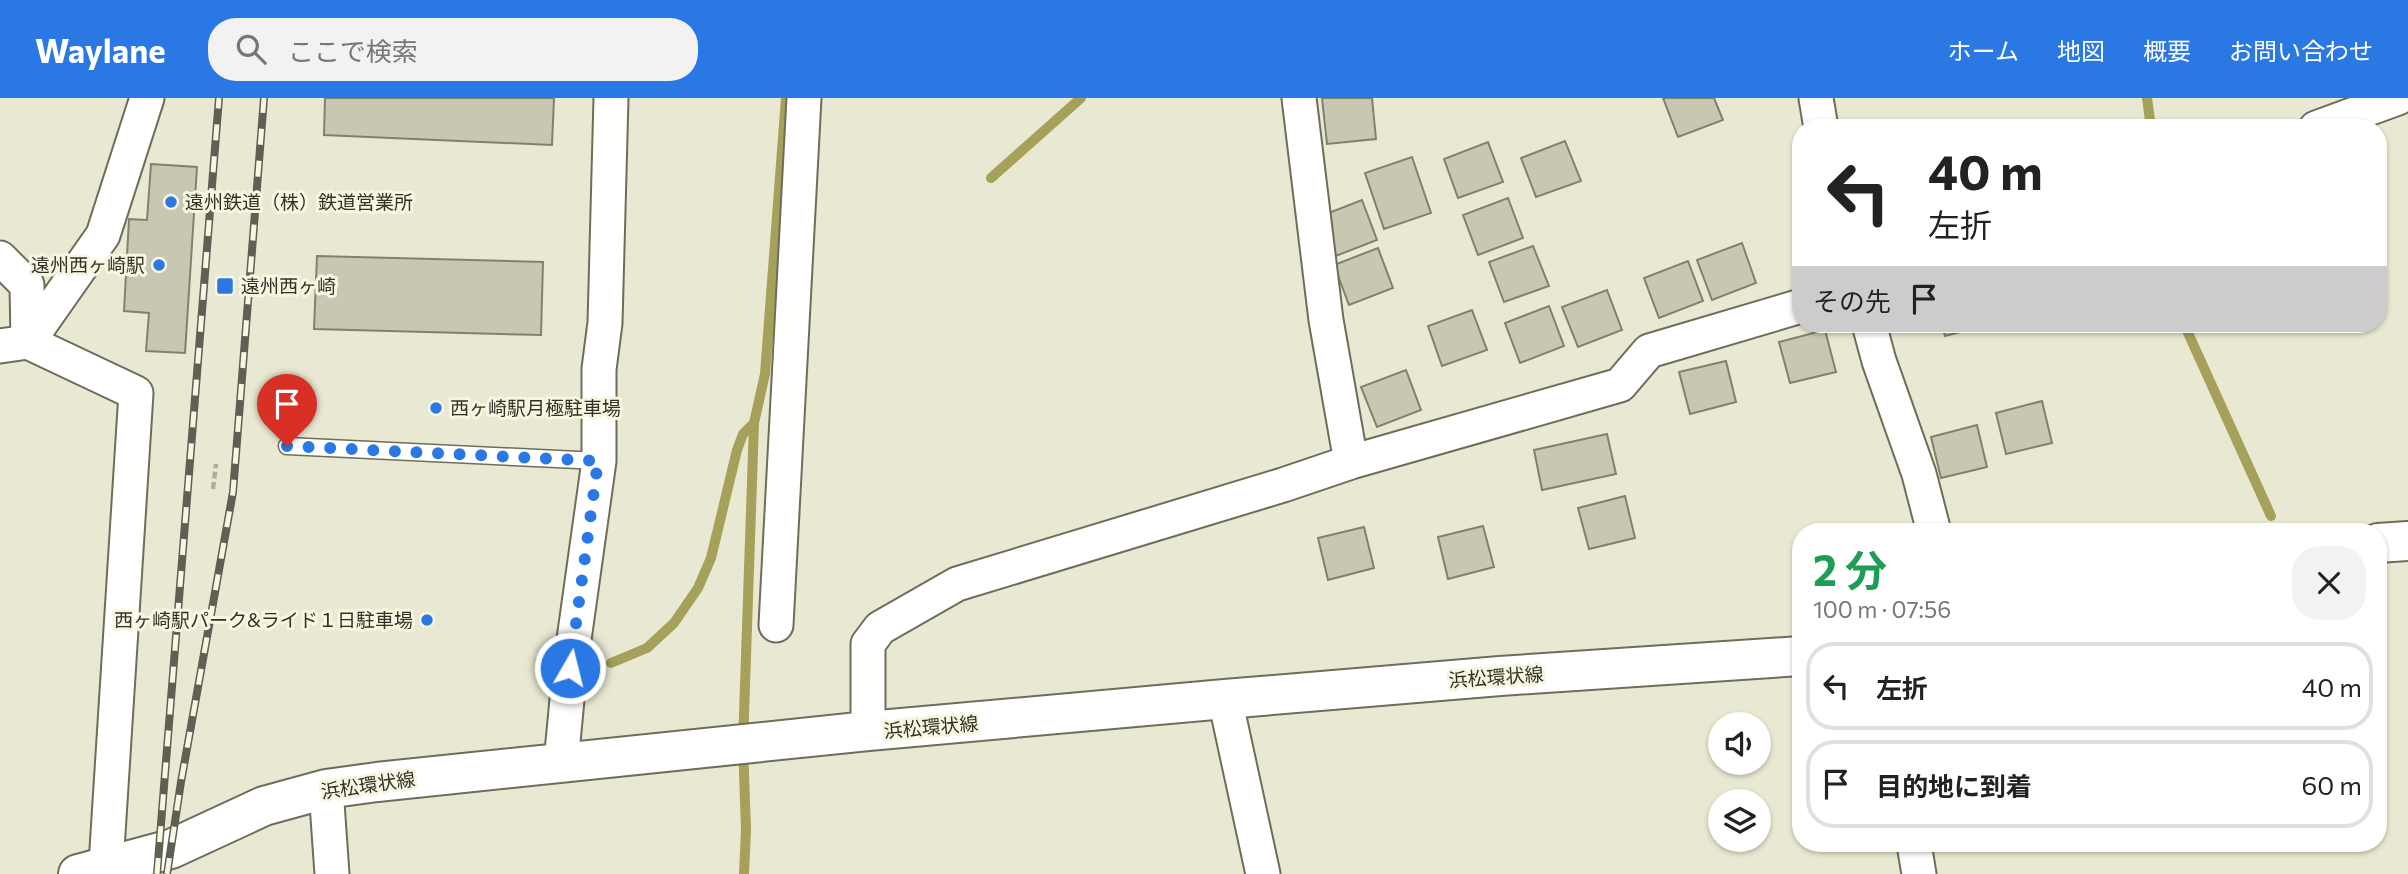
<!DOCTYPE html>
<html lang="ja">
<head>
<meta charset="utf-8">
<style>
	body { margin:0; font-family:Commissioner,"Noto Sans JP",sans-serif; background:#f2f2f2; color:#222; height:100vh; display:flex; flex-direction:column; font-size:26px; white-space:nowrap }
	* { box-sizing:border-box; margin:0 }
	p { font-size:23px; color:#767676 }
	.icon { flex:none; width:38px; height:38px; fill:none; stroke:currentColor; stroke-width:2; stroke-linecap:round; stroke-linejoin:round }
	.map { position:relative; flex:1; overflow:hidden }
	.sheet { position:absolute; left:1792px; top:425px; width:595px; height:329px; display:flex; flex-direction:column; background:#fff; border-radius:28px; box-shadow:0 2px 5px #0004 }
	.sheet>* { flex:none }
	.hud { position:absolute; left:1792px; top:21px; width:595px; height:214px; border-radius:28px; box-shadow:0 2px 5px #0004; background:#fff; color:#222; overflow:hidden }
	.fabs { position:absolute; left:1708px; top:614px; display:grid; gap:14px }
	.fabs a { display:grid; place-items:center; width:63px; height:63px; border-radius:50%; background:#fff; box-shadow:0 2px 5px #0004; font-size:35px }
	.pin { position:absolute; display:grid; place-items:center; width:60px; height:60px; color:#fff; margin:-72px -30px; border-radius:50% 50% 50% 0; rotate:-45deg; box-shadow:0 0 7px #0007 }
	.pin .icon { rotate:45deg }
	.me { position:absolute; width:77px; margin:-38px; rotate:8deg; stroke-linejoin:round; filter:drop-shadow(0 0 5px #0008) }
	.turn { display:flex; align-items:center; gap:24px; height:147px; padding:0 21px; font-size:32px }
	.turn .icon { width:91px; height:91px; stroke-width:2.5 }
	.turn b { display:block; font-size:49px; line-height:60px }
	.then { display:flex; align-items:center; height:66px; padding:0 21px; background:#0003; gap:14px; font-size:26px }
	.round { display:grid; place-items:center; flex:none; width:74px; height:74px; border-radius:28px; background:#f2f2f2 }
	.headline { display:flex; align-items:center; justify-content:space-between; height:119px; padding:0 21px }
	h1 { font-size:42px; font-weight:700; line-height:52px; color:#1e9e55 }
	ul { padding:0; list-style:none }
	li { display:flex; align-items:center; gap:21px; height:88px; margin:0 14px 10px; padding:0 7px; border:4px solid #e0e0e0; border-radius:28px }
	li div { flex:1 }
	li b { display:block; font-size:26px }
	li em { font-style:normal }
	header { display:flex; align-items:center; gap:42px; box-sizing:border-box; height:98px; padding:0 35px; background:#2a78e4; color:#fff }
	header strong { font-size:33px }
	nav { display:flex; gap:38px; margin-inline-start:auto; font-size:24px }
	.search { width:490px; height:63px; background:#f2f2f2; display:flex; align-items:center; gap:18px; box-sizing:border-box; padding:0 24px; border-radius:28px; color:#767676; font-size:26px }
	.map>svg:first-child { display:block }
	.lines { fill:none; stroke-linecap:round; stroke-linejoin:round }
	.stream { stroke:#a5a05a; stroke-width:10 }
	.building { fill:#c8c7b2; stroke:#82816e; stroke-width:2 }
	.lane-casing { stroke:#6e6d5a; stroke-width:19 }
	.street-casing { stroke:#6e6d5a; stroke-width:37 }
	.primary-casing { stroke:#6e6d5a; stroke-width:42 }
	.path { stroke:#afaf9e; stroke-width:4.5; stroke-dasharray:7 3.5; stroke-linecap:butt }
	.lane { stroke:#fff; stroke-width:16 }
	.street { stroke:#fff; stroke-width:33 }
	.primary { stroke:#fff; stroke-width:38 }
	.rail-casing { stroke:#5f5f54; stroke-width:8 }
	.rail { stroke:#f7f6e0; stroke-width:5; stroke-dasharray:16; stroke-linecap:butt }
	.route { stroke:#2a78e4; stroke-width:12; stroke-dasharray:0 21.6 }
	.poi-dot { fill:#2a78e4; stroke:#f7f6e0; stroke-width:2.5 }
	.labels { text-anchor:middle; stroke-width:6; stroke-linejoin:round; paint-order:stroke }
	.poi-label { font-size:19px; fill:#313129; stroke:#f7f6e0; text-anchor:start }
	.street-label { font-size:19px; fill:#313129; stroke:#f7f6e0 }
</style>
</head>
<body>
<header>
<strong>Waylane</strong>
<div class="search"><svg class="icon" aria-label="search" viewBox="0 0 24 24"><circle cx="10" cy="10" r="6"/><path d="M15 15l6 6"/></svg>ここで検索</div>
<nav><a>ホーム</a><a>地図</a><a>概要</a><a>お問い合わせ</a></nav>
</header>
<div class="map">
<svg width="2408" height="776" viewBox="0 0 2408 776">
	<rect width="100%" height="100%" fill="#e9e9d3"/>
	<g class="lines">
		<!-- stream -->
		<path class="stream" d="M2147,0L2151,30
			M991,80L1081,0
			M2184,226L2271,418
			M611,565L647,550L674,525L698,490L711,460L737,352L743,336L754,325L765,276L786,0
			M744,776L746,732L743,646L754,325"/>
	</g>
	<!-- building -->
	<path class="building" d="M325,0H554L552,47L324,37Z
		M1322,0H1372L1376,41L1327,46Z
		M1663,0H1714L1723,22L1678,39Z
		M1565,43L1581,83L1536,99L1521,60Z
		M1488,44L1503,84L1458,100L1444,61Z
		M1412,59L1431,115L1384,131L1365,75Z
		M151,66L197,69L185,255L146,253L149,215L124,213L129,121L147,122Z
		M1508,100L1523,140L1478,157L1463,117Z
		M1362,102L1377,142L1333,159L1318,119Z
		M1742,145L1756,185L1712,202L1697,162Z
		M1533,148L1549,188L1504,204L1489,164Z
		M1378,150L1393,190L1349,207L1334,167Z
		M317,158L543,164L541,237L314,231Z
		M1688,163L1703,203L1659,220L1644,180Z
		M1607,192L1622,232L1578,249L1562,209Z
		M1549,208L1564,248L1520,265L1505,225Z
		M1472,212L1487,252L1442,268L1428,228Z
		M1942,226H1991L1945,238Z
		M1825,232L1836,274L1790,285L1779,244Z
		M1726,263L1736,304L1690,316L1679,274Z
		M1406,272L1421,312L1377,329L1361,289Z
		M2042,303L2052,345L2006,356L1996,315Z
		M1977,327L1987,369L1941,380L1931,339Z
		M1607,336L1616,376L1542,392L1534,352Z
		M1625,398L1635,440L1589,451L1578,410Z
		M1483,428L1494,469L1448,481L1438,439Z
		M1364,429L1374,470L1328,482L1318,440Z"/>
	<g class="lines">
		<!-- lane casing -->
		<g class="lane-casing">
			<path id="lane" d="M287,348L599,363"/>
		</g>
		<!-- street casing -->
		<g class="street-casing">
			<path id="street" d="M1299,0L1326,222L1351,364
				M1816,0L1821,30
				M2316,30L2398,0
				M0,160L27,187L28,244
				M1869,226L1879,263L1919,376L1934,434
				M28,244L103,137L147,0
				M0,248L28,244L136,295L106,767
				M776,527L804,0
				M1225,601L1263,776
				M868,633V546L880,530L957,486L1283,387L1351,364L1620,287L1649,253L1801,208
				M561,665L570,570L599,363V271L605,225L611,0
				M326,691L332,776
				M1914,746L1919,776"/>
		</g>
		<!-- primary casing -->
		<g class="primary-casing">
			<path id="primary" d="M2378,445L2408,443
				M78,776L171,751L264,708L326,691L377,684L868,633L1225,601L1500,578L1801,558"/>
		</g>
		<!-- path -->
		<path class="path" d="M213,391L216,366"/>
		<!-- lane -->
		<use href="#lane" class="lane"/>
		<!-- street -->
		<use href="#street" class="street"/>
		<!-- primary -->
		<use href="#primary" class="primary"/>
		<!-- rail casing -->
		<g class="rail-casing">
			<path id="rail" d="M157,776L219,0
				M167,776L181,684L233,394L264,0"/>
		</g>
		<!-- rail -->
		<use href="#rail" class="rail"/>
	</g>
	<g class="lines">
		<!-- route -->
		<path class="route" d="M287,348L598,363L570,570"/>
	</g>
	<!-- markers -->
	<g class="poi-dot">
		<circle cx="171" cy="104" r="7"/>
		<circle cx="159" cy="167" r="7"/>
		<rect x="216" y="179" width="18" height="18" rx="3.5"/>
		<circle cx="436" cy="310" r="7"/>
		<circle cx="427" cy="522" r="7"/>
	</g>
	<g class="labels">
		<!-- poi labels -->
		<g class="poi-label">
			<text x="185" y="111">遠州鉄道（株）鉄道営業所</text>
			<text x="145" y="174" text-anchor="end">遠州西ヶ崎駅</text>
			<text x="241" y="195">遠州西ヶ崎</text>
			<text x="450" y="317">西ヶ崎駅月極駐車場</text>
			<text x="413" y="529" text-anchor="end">西ヶ崎駅パーク&amp;ライド１日駐車場</text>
		</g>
		<!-- street labels -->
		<g class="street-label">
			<text transform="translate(1496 579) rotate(-4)" y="7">浜松環状線</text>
			<text transform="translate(931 629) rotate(-5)" y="7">浜松環状線</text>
			<text transform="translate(368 687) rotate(-8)" y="7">浜松環状線</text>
		</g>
	</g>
</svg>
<div class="fabs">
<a><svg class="icon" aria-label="sound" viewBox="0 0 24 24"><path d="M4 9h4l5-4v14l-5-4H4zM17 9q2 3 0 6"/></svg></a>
<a><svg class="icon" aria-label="layers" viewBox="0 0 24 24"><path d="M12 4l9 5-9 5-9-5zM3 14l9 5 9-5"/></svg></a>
</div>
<div class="pin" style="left:287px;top:348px;background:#d93025"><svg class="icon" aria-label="arrive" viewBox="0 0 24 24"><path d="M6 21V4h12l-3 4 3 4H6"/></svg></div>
<svg class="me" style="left:570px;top:570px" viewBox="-20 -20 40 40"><circle r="17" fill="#2a78e4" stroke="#fff" stroke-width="3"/><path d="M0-11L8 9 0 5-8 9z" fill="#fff"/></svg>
<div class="hud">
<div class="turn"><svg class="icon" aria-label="left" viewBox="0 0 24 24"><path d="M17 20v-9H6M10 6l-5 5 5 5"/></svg><div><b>40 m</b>左折</div></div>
<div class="then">その先<svg class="icon" aria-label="arrive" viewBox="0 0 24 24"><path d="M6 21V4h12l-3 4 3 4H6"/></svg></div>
</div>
<section class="sheet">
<div class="headline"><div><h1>2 分</h1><p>100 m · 07:56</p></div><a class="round"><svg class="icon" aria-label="close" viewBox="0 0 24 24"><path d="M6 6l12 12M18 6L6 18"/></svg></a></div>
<ul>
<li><svg class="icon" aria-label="left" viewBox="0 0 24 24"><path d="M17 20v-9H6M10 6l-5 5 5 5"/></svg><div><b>左折</b></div><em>40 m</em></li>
<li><svg class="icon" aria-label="arrive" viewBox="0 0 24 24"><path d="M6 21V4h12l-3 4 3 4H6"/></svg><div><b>目的地に到着</b></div><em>60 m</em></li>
</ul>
</section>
</div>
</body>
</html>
